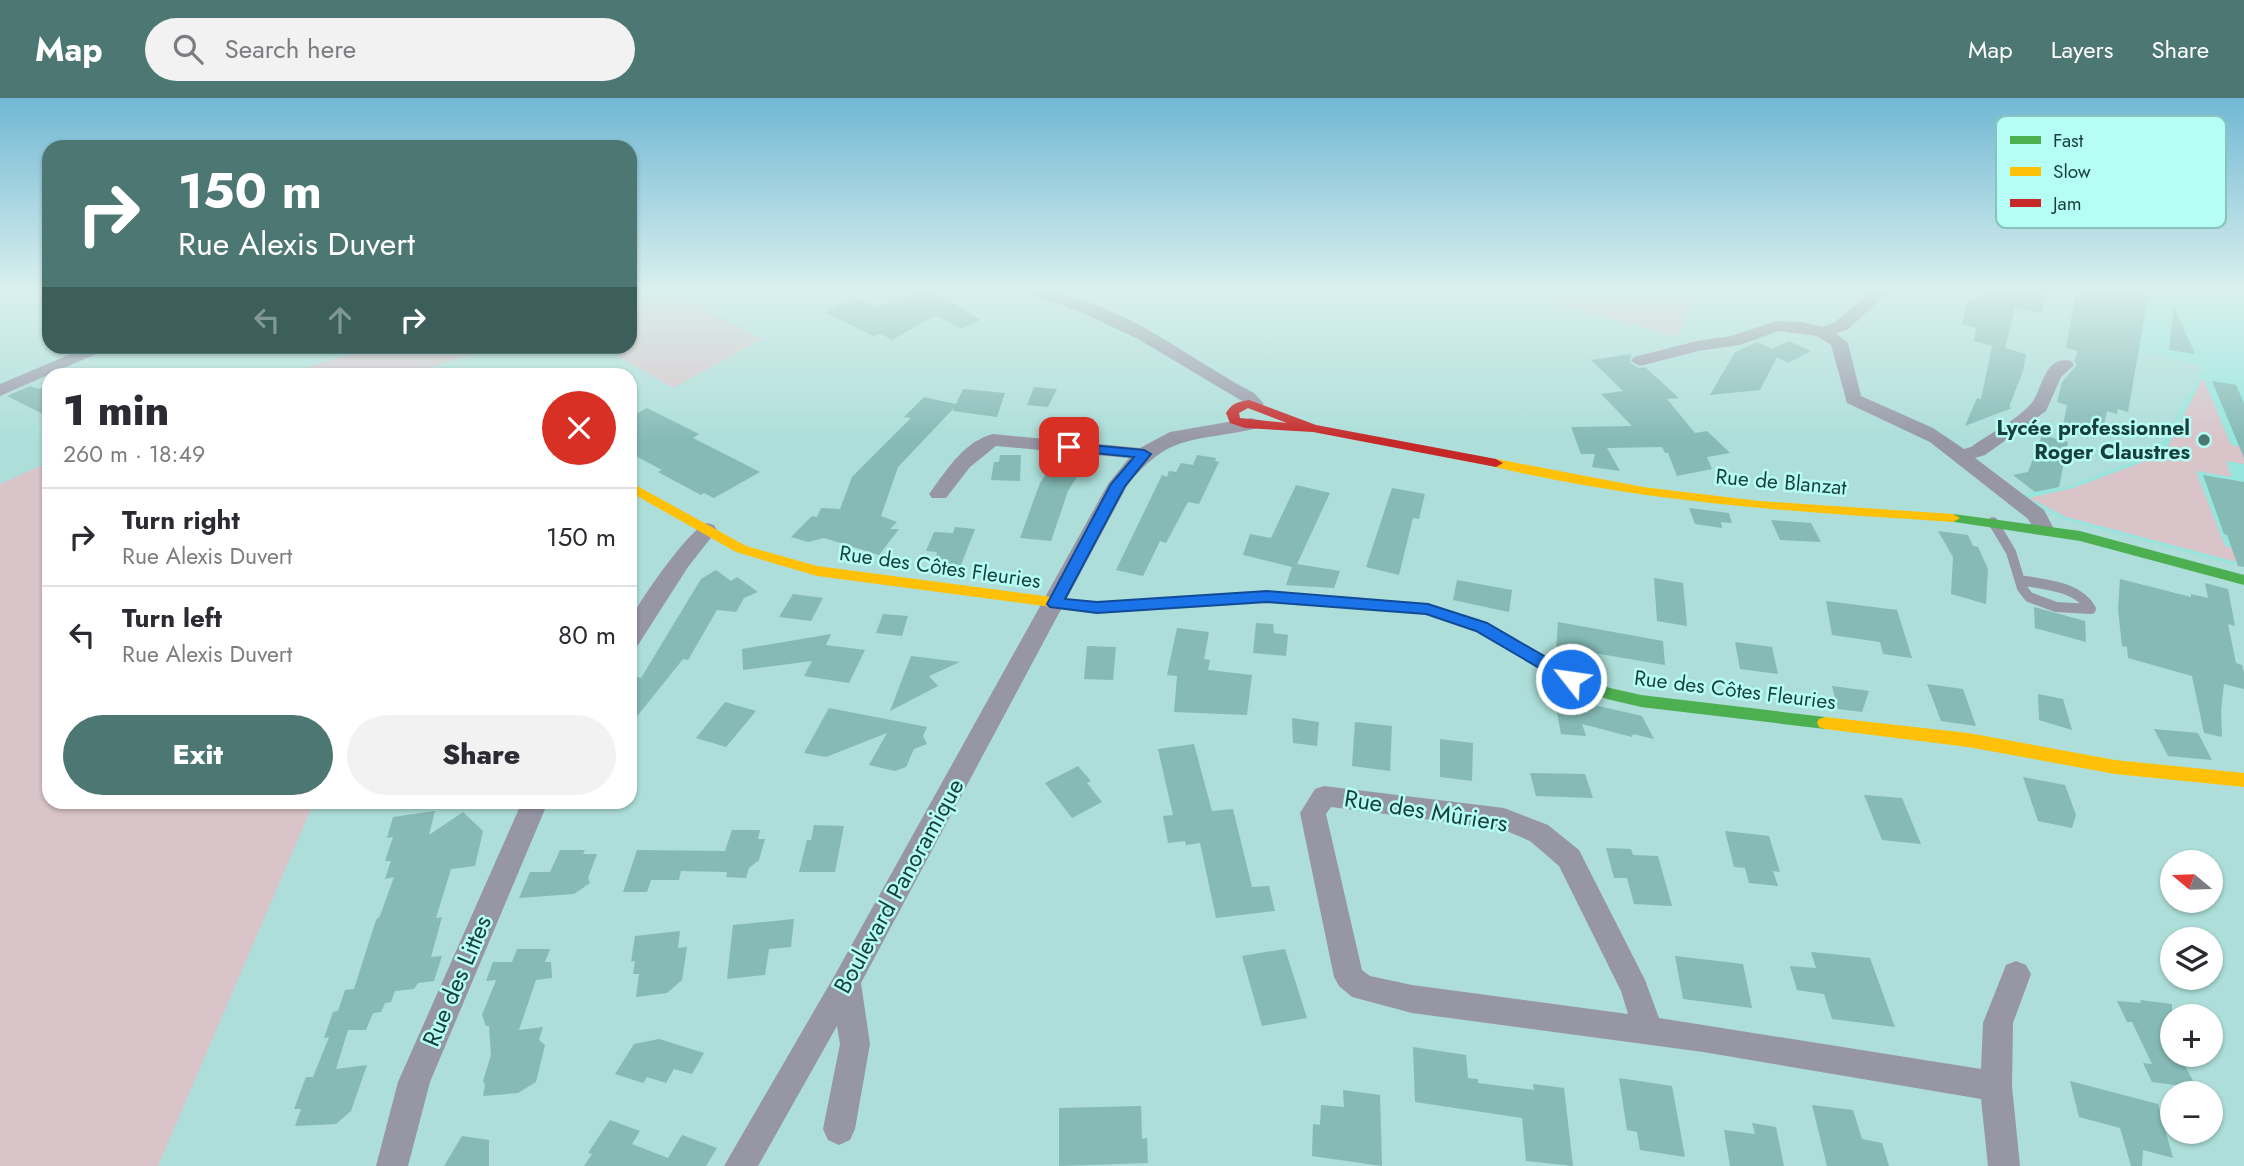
<!DOCTYPE html>
<html lang="en">
<head>
<meta charset="utf-8">
<style>
	body { margin:0; font-family:Jost,sans-serif; background:#f2f2f3; color:#2b2b33; height:100vh; display:flex; flex-direction:column; font-size:26px; white-space:nowrap }
	* { box-sizing:border-box; margin:0 }
	p { font-size:23px; color:#7c7c81 }
	.icon { flex:none; width:38px; height:38px; fill:none; stroke:currentColor; stroke-width:2; stroke-linecap:round; stroke-linejoin:round }
	.map { position:relative; flex:1; overflow:hidden }
	.side { position:absolute; left:42px; top:270px; width:595px; height:441px; display:flex; flex-direction:column; background:#fff; border-radius:21px; box-shadow:0 2px 5px #0004 }
	.side>* { flex:none }
	.banner { position:absolute; left:42px; top:42px; width:595px; height:214px; border-radius:21px; box-shadow:0 2px 5px #0004; background:#4c7772; color:#fff; overflow:hidden }
	.needle { width:46px; rotate:289deg }
	.tools { position:absolute; left:2160px; top:752px; display:grid; gap:14px }
	.tools a { display:grid; place-items:center; width:63px; height:63px; border-radius:50%; background:#fff; box-shadow:0 2px 5px #0004; font-size:35px }
	.pin { position:absolute; display:grid; place-items:center; width:60px; height:60px; color:#fff; margin:-30px; border-radius:14px; box-shadow:0 4px 10px #0006 }
	.me { position:absolute; width:77px; margin:-38px; rotate:300deg; stroke-linejoin:round; filter:drop-shadow(0 0 5px #0008) }
	.turn { display:flex; align-items:center; gap:24px; height:147px; padding:0 21px; font-size:32px }
	.turn .icon { width:91px; height:91px; stroke-width:2.5 }
	.turn b { display:block; font-size:49px; line-height:60px }
	.lanes { display:flex; align-items:center; height:66px; padding:0 21px; background:#0003; justify-content:center; gap:35px; direction:ltr }
	.lanes .off { opacity:.35 }
	.round { display:grid; place-items:center; flex:none; width:74px; height:74px; border-radius:37px; background:#f2f2f3 }
	.overview { display:flex; align-items:center; justify-content:space-between; height:119px; padding:0 21px }
	h1 { font-size:42px; font-weight:800; line-height:52px }
	.button { display:flex; gap:14px; margin-top:auto; padding:14px 21px }
	.button a { flex:1; height:80px; border-radius:42px; background:#4c7772; color:#fff; font-size:28px; font-weight:800; line-height:80px; text-align:center }
	.button a+a { background:#f2f2f3; color:#2b2b33 }
	ul { padding:0; list-style:none }
	li { display:flex; align-items:center; gap:21px; height:98px; padding:0 21px; border-top:2px solid #e1e1e2 }
	li div { flex:1 }
	li b { display:block; font-size:26px }
	li em { font-style:normal }
	header { display:flex; align-items:center; gap:42px; box-sizing:border-box; height:98px; padding:0 35px; background:#4c7772; color:#fff }
	header strong { font-size:33px }
	nav { display:flex; gap:38px; margin-inline-start:auto; font-size:24px }
	.search { width:490px; height:63px; background:#f2f2f3; display:flex; align-items:center; gap:18px; box-sizing:border-box; padding:0 24px; border-radius:38px; color:#7c7c81; font-size:26px }
	.map>svg:first-child { display:block }
	.built { fill:#96e6de }
	.green { fill:#d9c4c9 }
	.building { fill:#85bab5 }
	.lines { fill:none; stroke-linecap:round; stroke-linejoin:round }
	.lane { stroke:#9796a5; stroke-width:10 }
	.street { fill:#9796a5; fill-rule:evenodd }
	.fast { fill:#4caf50; fill-rule:evenodd }
	.slow { fill:#ffc107; fill-rule:evenodd }
	.jam { fill:#c62828; fill-rule:evenodd }
	.route { fill:#1a73e8; stroke:#114b97; stroke-width:2 }
	.poi-dot { fill:#4c7772; stroke:#b6fdf5; stroke-width:2.5 }
	.labels { text-anchor:middle; stroke-width:5; stroke-linejoin:round; paint-order:stroke }
	.poi-label { font-size:21px; font-weight:bold; fill:#183f3b; stroke:#b6fdf5; text-anchor:end }
	.street-label { font-size:21px; fill:#183f3b; stroke:#b6fdf5 }
	.near-street-label { font-size:24px; fill:#183f3b; stroke:#b6fdf5 }
	.key { fill:#b6fdf5; stroke:#87c4bd; stroke-width:2 }
	.key-label { font-size:19px; fill:#183f3b }
</style>
</head>
<body>
<header>
<strong>Map</strong>
<div class="search"><svg class="icon" aria-label="search" viewBox="0 0 24 24"><circle cx="10" cy="10" r="6"/><path d="M15 15l6 6"/></svg>Search here</div>
<nav><a>Map</a><a>Layers</a><a>Share</a></nav>
</header>
<div class="map">
<svg width="2244" height="1068" viewBox="0 0 2244 1068">
	<rect width="100%" height="100%" fill="#added9"/>
	<!-- built -->
	<path class="built" d="M2071,193H2244V469L2063,421L2019,397L2069,388L2157,355L2205,268L2094,241Z"/>
	<!-- green -->
	<path class="green" d="M630,193H672L762,241L673,290L602,249L630,248Z
		M1528,193H1697L1677,239L1557,206Z
		M378,248H494V249L410,276H284Z
		M2203,279L2231,347L2244,349V366L2226,363L2232,379L2196,373L2225,448L2244,453V466L2066,419L2029,400L2073,390L2164,356Z
		M49,364V704H314L158,1068H0V386Z"/>
	<!-- building -->
	<path class="building" d="M917,193H933L981,222L961,231L936,217L892,242L880,236L873,238L825,214L855,199L878,210Z
		M1980,193H2047L2041,216L2015,209L2005,250L2026,256L2023,273L2009,309L2012,310L1965,328L1977,300L1981,301L1992,248L1974,243L1976,230L1962,226L1967,205L1979,199Z
		M2076,193H2149L2128,314L2118,311L2117,316L2107,313L2102,338L2090,334L2088,340L2062,332L2067,307L2057,304L2062,284L2077,267L2074,262L2078,253L2066,250Z
		M2174,208L2195,256L2169,252Z
		M1789,243L1811,253L1788,265L1777,259L1760,292L1710,297L1735,254L1757,244L1772,251Z
		M1631,256L1630,265L1639,270L1645,269L1679,300L1667,301L1695,335L1707,333L1730,355L1707,359L1712,371L1677,378L1668,355H1665L1662,349L1607,350L1620,373L1592,369L1595,356H1581L1571,329L1632,328L1601,296L1623,293L1591,262Z
		M2212,283L2236,287L2244,305V360Z
		M49,287V319L7,298L30,288L39,291Z
		M1034,289L1057,291L1048,309L1027,307Z
		M963,291L1005,295L997,319L953,313L954,310L898,369L881,418L897,424L890,431H899L879,457L824,440L808,444L791,439L812,418L817,419L821,410L840,411L852,379L911,320L904,319L924,299L956,306Z
		M647,310L699,336L693,340L760,374L714,400L704,395L701,397L658,374L662,372L630,355V319Z
		M2042,337L2068,344L2059,389L2035,394L2013,377L2028,374Z
		M1000,357H1021L1020,383L991,382L994,364H999Z
		M1197,357L1216,360L1215,363L1219,364L1199,406L1188,404L1166,445L1160,443L1143,478L1116,472L1162,377L1167,379L1169,373L1176,374L1181,365L1193,367Z
		M1051,368L1080,374L1068,393L1051,443L1020,440L1040,385Z
		M2203,377L2244,384V469L2238,468L2227,437L2224,436Z
		M1296,387L1330,395L1297,466L1340,473L1334,490L1286,487L1292,469L1243,457L1250,436L1271,440Z
		M1392,390L1425,396L1419,421L1413,420L1399,477L1366,469Z
		M1689,410L1729,415L1732,425L1721,424L1722,430L1695,426Z
		M1771,422L1811,425L1821,444L1780,442Z
		M955,429L975,431L961,467L934,464L937,454L926,453L934,434L953,435Z
		M1938,433L1968,437L1973,448L1978,449L1988,471L1986,506L1951,496L1953,459Z
		M716,472L731,483L737,479L758,494L744,500L736,514L717,512L688,562L683,561L630,627V577L641,580L701,481Z
		M1654,480L1683,485L1687,528L1657,523Z
		M2120,481L2191,499V496L2208,500L2205,485L2228,491L2235,528L2228,526L2236,565L2242,567L2244,575V591L2224,586L2221,612L2222,639L2204,635L2192,578L2128,560L2127,549L2122,548L2118,511Z
		M1457,482L1512,492L1509,514L1453,502Z
		M793,496L823,500L811,523L779,519Z
		M1826,503L1897,512L1912,560L1883,556L1880,544L1832,537Z
		M2034,509L2085,523L2086,544L2035,530Z
		M883,516L908,518L902,538L876,535Z
		M1558,524L1663,543L1665,567L1588,554V558L1556,552Z
		M1256,525L1273,526L1274,535L1288,537L1286,558L1253,555Z
		M1177,530L1209,534L1204,561L1210,562L1208,572L1252,577L1247,617L1174,614L1177,578L1167,577Z
		M831,536L826,547L865,552L849,585L804,578L812,563L743,572L742,551Z
		M1735,544L1772,549L1778,576L1740,571Z
		M1087,548L1116,549L1113,582L1084,581Z
		M911,558L960,564L929,578L938,588L890,613Z
		M1927,586L1963,591L1976,628L1941,623Z
		M1832,588L1869,593L1862,614L1838,611Z
		M2038,596L2063,601L2072,632L2039,622Z
		M1577,599L1594,607L1642,618L1654,641L1633,636L1632,639L1582,626L1586,638L1561,636L1556,609L1577,611L1579,619Z
		M725,604L756,613L726,649L696,640Z
		M829,610L927,629L923,638L927,646L914,651L906,669L895,673L869,667L887,635L826,659L804,655Z
		M1292,620L1319,624L1317,648L1293,645Z
		M1355,624L1392,628L1390,673L1352,668Z
		M2154,631L2198,635L2212,662L2168,658Z
		M1440,641L1473,645L1472,683L1440,679Z
		M1194,646L1212,713L1233,711L1252,789L1269,788L1275,813L1216,820L1200,745L1186,747L1185,743L1168,745L1163,718L1173,717L1158,651Z
		M1078,668L1091,683L1087,685L1102,704L1072,720L1045,685Z
		M1530,675L1585,676L1593,700L1536,698Z
		M2023,679L2065,687L2076,717L2072,730L2038,723Z
		M1864,697L1902,700L1921,746L1882,742Z
		M435,713L429,737L463,714L483,733L475,768L451,771L436,820L442,819L431,859L442,858L434,883L418,885L414,891L395,893L391,904L385,905L381,914L373,915L366,932H348L336,971L367,967L351,1013L336,1026L295,1028L301,1011H294L306,979H313L329,939L324,940L333,914L338,913L345,892L354,891L376,822L380,818L394,779L385,781L391,763H385L393,739L387,740L393,719Z
		M814,727L844,728L835,774H799L807,742H811Z
		M732,732H760L758,741H765L759,762L749,770L746,780L726,779L727,774L681,773L679,782H651L647,794H623L637,752L725,753Z
		M1725,733L1769,738L1780,774L1773,773L1778,788L1749,785L1745,770L1734,769Z
		M1606,750L1631,751L1633,757L1658,758L1672,808L1634,806L1627,780H1614Z
		M560,752H585L583,756H597L588,780L590,785L574,796L519,800L530,774H550Z
		M794,821L791,849L769,851L765,877L727,881L733,827Z
		M680,833L678,850L687,849L682,882L667,895L636,899L639,876H633L635,863L631,864L635,838Z
		M517,851H550L545,864H551L552,880L536,882L519,932L543,929L539,942L545,947L536,984L518,995L483,998L485,987L483,983L491,957L489,928H486L482,917L496,882L486,883L493,864H512Z
		M1285,851L1307,920L1262,928L1242,858Z
		M1811,854L1870,860L1895,929L1832,921L1824,896L1797,892L1790,868L1816,870Z
		M1675,858L1743,866L1752,910L1683,901Z
		M2140,902L2172,906V957H2179L2197,990L2152,984L2143,965L2152,966L2132,924H2127L2117,903L2141,905Z
		M659,941L704,955L692,976L674,971L666,985L647,979L643,985L615,976L634,946Z
		M1413,949L1466,957L1468,980L1478,981V985L1534,992L1533,986L1564,990L1573,1068L1526,1063L1522,1020L1415,1004Z
		M1619,980L1672,988L1685,1059L1640,1052L1637,1034L1627,1032Z
		M2070,983L2158,1006L2173,1060L2143,1052L2142,1068H2131L2120,1030L2079,1019Z
		M1343,992L1380,997L1382,1068L1312,1058L1313,1026L1320,1027L1321,1007L1344,1009Z
		M1812,1007L1853,1012L1862,1041L1882,1045L1889,1068H1827Z
		M1141,1008L1142,1041L1147,1040L1148,1065L1059,1068V1010Z
		M610,1022L640,1033L632,1046L668,1060L682,1037L717,1050L706,1068H584L592,1056L588,1055Z
		M1752,1025L1776,1029L1784,1068H1730L1724,1032L1755,1036Z
		M462,1038L489,1042V1068H444Z"/>
	<g class="lines">
		<!-- lane -->
		<path class="lane" d="M1993,424L2011,454L2022,490L2029,499L2056,509L2091,511C2077,487 2044,487 2020,482"/>
		<!-- street -->
		<path class="street" d="M1028,193C1109,193 1185,259 1254,295L1264,306L1255,312L1248,310L1242,303L1138,241L1081,214L1030,196Z
			M1872,193H1890L1847,232L1836,235L1848,245L1861,298L1933,330L1964,351L1971,349C1989,336 2015,323 2030,307C2043,293 2043,256 2071,263L2074,267L2061,279L2046,313L1985,357L1975,360L2044,412L2054,431L2051,436H2037L2028,421L1930,344L1847,305L1831,247L1817,238L1779,233L1740,247L1698,253L1640,268L1631,263L1634,259L1697,243L1731,238L1777,223L1802,224L1822,229L1835,224Z
			M90,248H114L0,298V286Z
			M1251,320L1258,322L1260,326L1258,330C1197,345 1171,332 1127,388L861,885L870,946L855,1031L850,1042L839,1047L828,1042L823,1031L840,946L837,928L758,1068H724L836,875L1108,386L1129,360L996,348L970,369L946,400H932L929,396L932,392C948,370 965,343 993,336L1140,350L1170,334Z
			M707,425L714,427L717,432L688,469L638,547L630,549C630,541 628,529 631,521C639,503 690,430 707,425Z
			M1324,688L1504,710L1548,727L1579,752L1645,882L1659,920L1981,971L1983,925L2006,867L2016,863L2026,867L2031,876L2013,925L2012,988L2020,1068H1988L1981,1001L1703,954L1412,915L1352,899L1339,888L1334,879L1300,715L1315,691ZM1331,709L1502,731L1530,743L1559,768L1621,893L1628,916L1412,887L1370,878L1362,872L1326,716Z
			M522,704H548L430,984L408,1068H376L398,984Z"/>
		<!-- fast -->
		<path class="fast" d="M1953,416L2080,433L2244,477V487L2080,443L1948,423L1946,420Z
			M1467,519L1488,525L1577,577L1610,590L1641,597L1825,619L1831,621L1833,625L1831,629L1825,631L1641,609L1607,601L1565,585L1476,533L1461,528L1459,524L1461,520Z"/>
		<!-- slow -->
		<path class="slow" d="M1496,361L1643,389L1759,403L1953,416L1960,420L1953,424C1798,414 1643,405 1491,368L1489,365Z
			M630,384L746,448L817,468L1097,505L1204,497L1212,502L1204,507L1097,515L817,478L736,454L630,394Z
			M1825,619L1968,635L2115,662L2244,675V689L2115,676L1968,649L1825,631L1819,629L1817,625L1819,621Z"/>
		<!-- jam -->
		<path class="jam" d="M1249,302L1316,327L1496,361L1503,365L1496,369L1313,334L1245,330L1230,325L1226,315C1232,305 1238,304 1249,302ZM1248,310L1287,325L1240,320L1239,315Z
			M1267,493L1428,506L1473,520L1475,524L1467,529L1427,516L1267,503L1204,507L1196,502L1204,497Z"/>
	</g>
	<!-- sky -->
	<linearGradient id="sky" x2="0" y2="1"><stop stop-color="#71b8d4"/><stop offset="0.56" stop-color="#daf0ee"/><stop offset="1" stop-color="#daf0ee" stop-opacity="0"/></linearGradient>
	<rect width="2244" height="343" fill="url(#sky)"/>
	<!-- route -->
	<path class="route" d="M1069,345L1144,352L1151,356L1125,388L1065,501L1097,504L1267,493L1428,506L1487,525L1577,577L1579,581L1571,587L1565,585L1476,533L1426,516L1267,504L1097,515L1050,509L1047,506L1111,386L1134,359L1064,352V346Z"/>
	<!-- markers -->
	<circle class="poi-dot" cx="2204" cy="342" r="7"/>
	<g class="labels">
		<!-- poi labels -->
		<g class="poi-label">
			<text x="2190" y="337">Lycée professionnel<tspan x="2190" dy="24">Roger Claustres</tspan></text>
		</g>
		<!-- street labels -->
		<g class="street-label">
			<text transform="translate(1781 384) rotate(5)" y="7">Rue de Blanzat</text>
			<text transform="translate(940 469) rotate(8)" y="7">Rue des Côtes Fleuries</text>
			<text transform="translate(1735 592) rotate(7)" y="7">Rue des Côtes Fleuries</text>
		</g>
		<!-- near-street labels -->
		<g class="near-street-label">
			<text transform="translate(1426 713) rotate(9)" y="8">Rue des Mûriers</text>
			<text transform="translate(899 788) rotate(-61)" y="8">Boulevard Panoramique</text>
			<text transform="translate(457 883) rotate(-67)" y="8">Rue des Littes</text>
		</g>
	</g>
	<!-- legend -->
	<rect x="1996" y="18" width="230" height="112" rx="10" class="key"/>
	<rect x="2010" y="38" width="31" height="8" fill="#4caf50"/>
	<rect x="2010" y="69" width="31" height="9" fill="#ffc107"/>
	<rect x="2010" y="101" width="31" height="8" fill="#c62828"/>
	<g class="key-label">
		<text x="2053" y="49">Fast</text>
		<text x="2053" y="80">Slow</text>
		<text x="2053" y="112">Jam</text>
	</g>
</svg>
<div class="tools">
<a><svg class="needle" viewBox="-14 -14 28 28"><path d="M0-13l5 13h-10z" fill="#e53935"/><path d="M0 13l5-13h-10z" fill="#7c7c81"/></svg></a>
<a><svg class="icon" aria-label="layers" viewBox="0 0 24 24"><path d="M12 4l9 5-9 5-9-5zM3 14l9 5 9-5"/></svg></a>
<a>+</a>
<a>−</a>
</div>
<div class="pin" style="left:1069px;top:349px;background:#d93025"><svg class="icon" aria-label="arrive" viewBox="0 0 24 24"><path d="M6 21V4h12l-3 4 3 4H6"/></svg></div>
<svg class="me" style="left:1571px;top:581px" viewBox="-20 -20 40 40"><circle r="17" fill="#1a73e8" stroke="#fff" stroke-width="3"/><path d="M0-11L8 9 0 5-8 9z" fill="#fff"/></svg>
<div class="banner">
<div class="turn"><svg class="icon" aria-label="right" viewBox="0 0 24 24"><path d="M7 20v-9h11M14 6l5 5-5 5"/></svg><div><b>150 m</b>Rue Alexis Duvert</div></div>
<div class="lanes"><svg class="icon off" aria-label="left" viewBox="0 0 24 24"><path d="M17 20v-9H6M10 6l-5 5 5 5"/></svg><svg class="icon off" aria-label="ahead" viewBox="0 0 24 24"><path d="M12 20V5M6 11l6-6 6 6"/></svg><svg class="icon" aria-label="right" viewBox="0 0 24 24"><path d="M7 20v-9h11M14 6l5 5-5 5"/></svg></div>
</div>
<section class="side">
<div class="overview"><div><h1>1 min</h1><p>260 m · 18:49</p></div><a class="round" style="background:#d93025;color:#fff"><svg class="icon" aria-label="close" viewBox="0 0 24 24"><path d="M6 6l12 12M18 6L6 18"/></svg></a></div>
<ul>
<li><svg class="icon" aria-label="right" viewBox="0 0 24 24"><path d="M7 20v-9h11M14 6l5 5-5 5"/></svg><div><b>Turn right</b><p>Rue Alexis Duvert</p></div><em>150 m</em></li>
<li><svg class="icon" aria-label="left" viewBox="0 0 24 24"><path d="M17 20v-9H6M10 6l-5 5 5 5"/></svg><div><b>Turn left</b><p>Rue Alexis Duvert</p></div><em>80 m</em></li>
</ul>
<div class="button"><a>Exit</a><a>Share</a></div>
</section>
</div>
</body>
</html>
